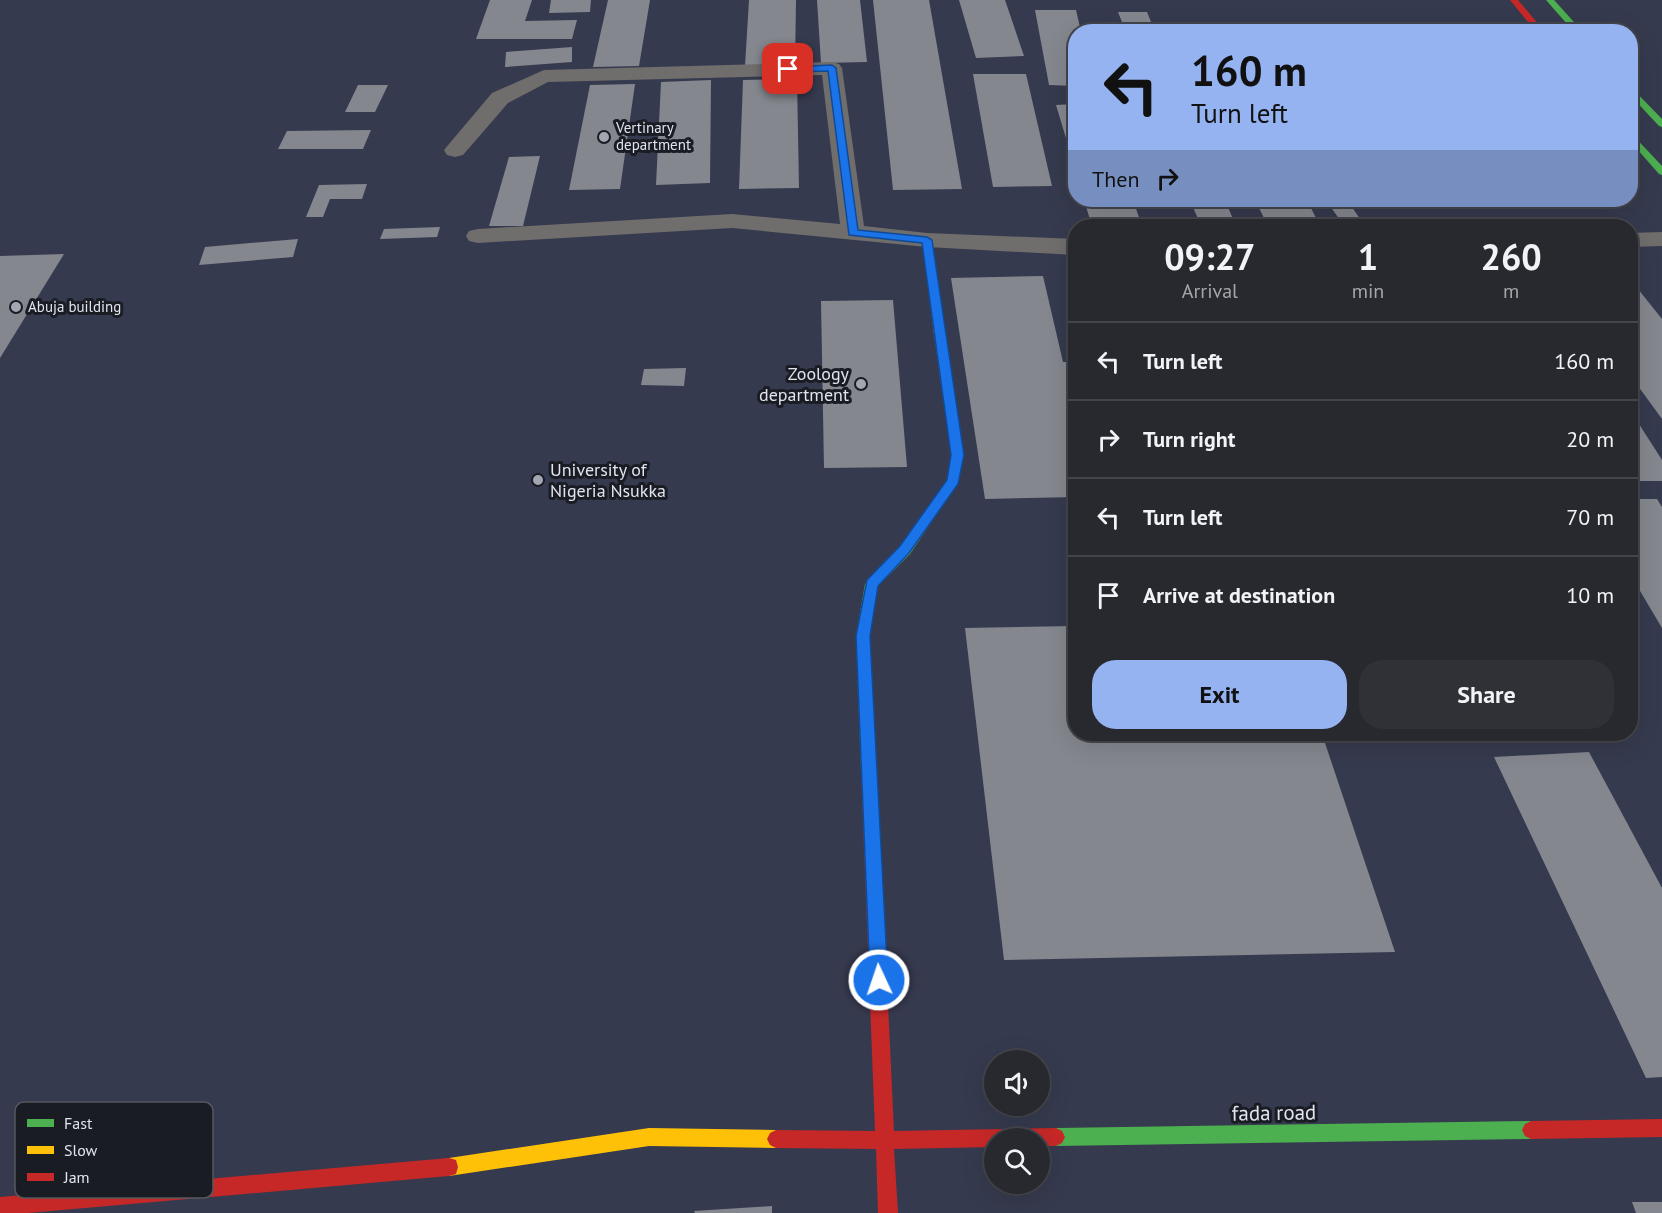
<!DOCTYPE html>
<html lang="en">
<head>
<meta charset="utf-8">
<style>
	body { margin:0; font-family:"PT Sans",sans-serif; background:#2f3137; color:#f1f3f6; height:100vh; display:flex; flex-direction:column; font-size:22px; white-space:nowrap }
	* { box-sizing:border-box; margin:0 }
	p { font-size:20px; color:#a4a6aa }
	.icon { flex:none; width:33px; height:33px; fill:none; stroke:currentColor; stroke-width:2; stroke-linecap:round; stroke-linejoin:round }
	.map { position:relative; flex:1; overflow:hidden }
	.panel { position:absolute; left:1068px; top:219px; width:570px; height:522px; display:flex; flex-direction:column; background:#27292f; border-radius:24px; box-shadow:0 6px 24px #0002,0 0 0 2px #43454b }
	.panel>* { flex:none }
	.banner { position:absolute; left:1068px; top:24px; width:570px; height:183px; border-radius:24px; box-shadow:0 6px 24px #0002,0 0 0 2px #43454b; background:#95b2f1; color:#111; overflow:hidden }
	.tools { position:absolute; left:984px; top:1050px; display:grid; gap:12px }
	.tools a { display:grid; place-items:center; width:66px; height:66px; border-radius:50%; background:#27292f; box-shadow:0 6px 24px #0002,0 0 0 2px #43454b; font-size:30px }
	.pin { position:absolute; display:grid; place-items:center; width:51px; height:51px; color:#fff; margin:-26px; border-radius:12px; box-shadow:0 3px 9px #0006 }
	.me { position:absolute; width:66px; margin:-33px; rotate:357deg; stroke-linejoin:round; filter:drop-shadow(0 0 4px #0008) }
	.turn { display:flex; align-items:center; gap:21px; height:126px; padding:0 24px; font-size:27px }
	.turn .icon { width:78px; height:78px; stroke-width:2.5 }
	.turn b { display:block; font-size:42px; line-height:51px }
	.then { display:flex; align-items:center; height:57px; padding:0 24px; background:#0003; gap:12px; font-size:22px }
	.eta { display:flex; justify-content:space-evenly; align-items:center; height:102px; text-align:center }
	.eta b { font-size:36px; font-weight:700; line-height:42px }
	.action { display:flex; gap:12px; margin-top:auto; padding:12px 24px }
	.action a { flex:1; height:69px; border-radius:24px; background:#95b2f1; color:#111; font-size:24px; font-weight:700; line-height:69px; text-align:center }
	.action a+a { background:#2f3137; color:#f1f3f6 }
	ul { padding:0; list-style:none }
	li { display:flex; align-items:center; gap:18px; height:78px; padding:0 24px; border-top:2px solid #43454b }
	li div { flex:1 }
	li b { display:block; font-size:22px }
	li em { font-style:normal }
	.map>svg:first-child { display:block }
	.built { fill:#363a4e; fill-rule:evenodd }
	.building { fill:#85878f }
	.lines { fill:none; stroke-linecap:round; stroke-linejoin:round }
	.street { fill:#706d6d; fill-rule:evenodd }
	.fast { fill:#4caf50; fill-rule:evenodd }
	.slow { fill:#ffc107; fill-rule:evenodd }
	.jam { fill:#c62828; fill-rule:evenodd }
	.route { fill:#1a73e8; stroke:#114b97; stroke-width:1.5 }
	.poi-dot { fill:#a4a7b1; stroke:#1a1c23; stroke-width:2 }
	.labels { text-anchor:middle; stroke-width:6; stroke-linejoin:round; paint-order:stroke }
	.far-poi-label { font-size:15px; fill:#e1e4ee; stroke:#1a1c23; text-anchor:start }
	.poi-label { font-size:18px; fill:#e1e4ee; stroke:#1a1c23; text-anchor:end }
	.near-street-label { font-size:21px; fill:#e1e4ee; stroke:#1a1c23 }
	.key { fill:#1a1c23; stroke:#565860; stroke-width:1.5 }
	.key-label { font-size:16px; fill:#e1e4ee }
</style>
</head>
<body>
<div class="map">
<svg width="1662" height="1213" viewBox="0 0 1662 1213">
	<rect width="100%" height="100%" fill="#34373f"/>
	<!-- built -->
	<path class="built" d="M0,0H1662V1213H0ZM1076,32H1630V200H1076ZM1076,226H1630V734H1076ZM994,1060H1040V1106H994ZM994,1138H1040V1184H994Z"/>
	<!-- building -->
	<path class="building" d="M490,0H532L525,21L577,20L572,39H476Z
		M551,0H591L590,12L549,13Z
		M608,0H650L639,66L593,67Z
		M749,0H796L795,65L745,66Z
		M817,0H860L867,62L821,63Z
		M873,0H929L962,189L893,190Z
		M959,0H1005L1024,56L976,58Z
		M1035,10H1076L1081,32H1076V86L1049,85Z
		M1118,12H1147L1155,32H1126Z
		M572,47V62L505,67L506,52Z
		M973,74H1026L1052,186L993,187Z
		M797,79L799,188L739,189L743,80Z
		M711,80L710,183L656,185L661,82Z
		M635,84L620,189L569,190L590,85Z
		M358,85H388L375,112H345Z
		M1076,104V167L1075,168L1056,105Z
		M371,130L363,149H278L287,131Z
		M540,156L523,226H489L509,157Z
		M367,184L362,199H330L323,217H306L319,185Z
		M1084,200H1133L1142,226H1092Z
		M1190,200H1225L1236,226H1201Z
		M1255,200H1307L1320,226H1268Z
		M1326,200H1347L1365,226H1344Z
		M440,227L437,237L380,239L384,229Z
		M298,239L293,257L199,265L205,247Z
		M64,254L0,358V256Z
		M1043,276L1063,362H1076V399H1069L1076,428V497L985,499L951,278Z
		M1630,279L1662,319V419L1630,375Z
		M893,300L907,467L824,468L821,301Z
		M686,368L684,386L641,385L644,369Z
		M1630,410L1662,460V481H1630Z
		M1630,499H1657L1662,507V628L1630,574V568H1639L1630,553Z
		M1076,626V734H1322L1395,952L1004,960L965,628Z
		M1589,752L1662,888V1077L1646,1078L1494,757Z
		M1632,1202H1662V1213H1636Z
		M772,1206V1213H695L694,1211Z"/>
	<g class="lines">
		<!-- street -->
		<path class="street" d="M832,62L839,64L842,68L864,226L927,233L1076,239V255L927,247L732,228L478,243L469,241L466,236L469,231L478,229L732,214L840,224L822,75L548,82L508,103L463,155L455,157L447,155L444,150L492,93L544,70Z
			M1662,232V246L1630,247V233Z"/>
		<!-- fast -->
		<path class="fast" d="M1546,0H1554L1583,32H1574Z
			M1630,86L1662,119V127L1659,126L1630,95Z
			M1630,132L1662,166V175L1659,174L1630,141Z
			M940,330L946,334L963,455L959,481L910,554L878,586L870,636L877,771L874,776L869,778L864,776L861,771L856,636L865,584L900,546L947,480L951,455L934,334Z
			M1531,1121L1537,1124L1540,1130L1537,1136L1531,1139L1056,1146L1050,1143L1047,1137L1050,1131L1056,1128Z"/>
		<!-- slow -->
		<path class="slow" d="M927,237L932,240L946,334L940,338L934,334L922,240Z
			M649,1128L776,1130L782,1133L785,1139L782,1145L776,1148L649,1146L449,1176L442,1174L440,1167L442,1160L449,1158Z"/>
		<!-- jam -->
		<path class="jam" d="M1510,0H1518L1545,32H1536Z
			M869,764L874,766L877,771L894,1131L1056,1128L1062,1131L1065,1137L1062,1143L1056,1146H1040V1138H994V1147L894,1149L898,1213H878L876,1149L776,1148L770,1145L767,1139L770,1133L776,1130L875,1131L861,771L864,766Z
			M1662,1119V1137L1531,1139L1525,1136L1522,1130L1525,1124L1531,1121Z
			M449,1158L456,1160L458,1167L456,1174L449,1176L28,1213H0V1197Z"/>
	</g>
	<!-- route -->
	<path class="route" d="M832,65L836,68L858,230L927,237L932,240L964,455L958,484L909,553L878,586L870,636L888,980L885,986L879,988L873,986L870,980L856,636L867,580L900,546L947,480L951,455L922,243L849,235L828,71L788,72L783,69L788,67Z"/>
	<!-- markers -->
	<g class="poi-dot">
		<circle cx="604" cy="137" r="6"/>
		<circle cx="16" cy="307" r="6"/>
		<circle cx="861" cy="384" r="6"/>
		<circle cx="538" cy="480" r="6"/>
	</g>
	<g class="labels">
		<!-- far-poi labels -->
		<g class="far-poi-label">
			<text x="616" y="133">Vertinary<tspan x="616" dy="17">department</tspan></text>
			<text x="28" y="312">Abuja building</text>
		</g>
		<!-- poi labels -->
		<g class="poi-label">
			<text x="849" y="380">Zoology<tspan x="849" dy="21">department</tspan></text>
			<text x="550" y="476" text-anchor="start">University of<tspan x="550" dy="21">Nigeria Nsukka</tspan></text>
		</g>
		<!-- near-street labels -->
		<g class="near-street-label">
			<text transform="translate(1274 1113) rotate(-1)" y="7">fada road</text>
		</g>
	</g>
	<!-- legend -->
	<rect x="15" y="1102" width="198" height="96" rx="9" class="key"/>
	<rect x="27" y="1119" width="27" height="8" fill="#4caf50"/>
	<rect x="27" y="1146" width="27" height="8" fill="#ffc107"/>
	<rect x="27" y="1173" width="27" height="8" fill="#c62828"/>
	<g class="key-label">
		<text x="64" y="1129">Fast</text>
		<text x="64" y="1156">Slow</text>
		<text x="64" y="1183">Jam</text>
	</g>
</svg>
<div class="tools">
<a><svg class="icon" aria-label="sound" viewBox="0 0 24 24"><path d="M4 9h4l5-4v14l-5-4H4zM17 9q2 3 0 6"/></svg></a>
<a><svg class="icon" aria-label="search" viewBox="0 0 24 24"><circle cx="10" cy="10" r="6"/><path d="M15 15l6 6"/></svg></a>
</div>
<div class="pin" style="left:788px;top:69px;background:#d93025"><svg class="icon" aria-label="arrive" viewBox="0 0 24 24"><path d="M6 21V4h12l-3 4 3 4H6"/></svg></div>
<svg class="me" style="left:879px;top:980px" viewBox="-20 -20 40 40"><circle r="17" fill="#1a73e8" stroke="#fff" stroke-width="3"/><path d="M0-11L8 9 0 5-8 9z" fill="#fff"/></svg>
<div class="banner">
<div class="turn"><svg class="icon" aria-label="left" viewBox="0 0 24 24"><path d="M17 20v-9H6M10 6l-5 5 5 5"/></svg><div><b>160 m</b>Turn left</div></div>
<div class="then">Then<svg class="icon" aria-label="right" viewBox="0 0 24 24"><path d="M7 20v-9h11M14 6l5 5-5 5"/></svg></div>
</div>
<section class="panel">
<div class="eta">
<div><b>09:27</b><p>Arrival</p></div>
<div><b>1</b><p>min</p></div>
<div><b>260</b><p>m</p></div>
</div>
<ul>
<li><svg class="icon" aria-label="left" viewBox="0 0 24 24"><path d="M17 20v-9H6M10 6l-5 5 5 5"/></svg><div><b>Turn left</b></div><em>160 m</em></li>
<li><svg class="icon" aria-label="right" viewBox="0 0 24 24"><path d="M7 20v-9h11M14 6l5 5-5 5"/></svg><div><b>Turn right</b></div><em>20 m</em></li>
<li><svg class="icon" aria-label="left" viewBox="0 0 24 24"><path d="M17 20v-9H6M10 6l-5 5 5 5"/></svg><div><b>Turn left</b></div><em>70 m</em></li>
<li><svg class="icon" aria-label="arrive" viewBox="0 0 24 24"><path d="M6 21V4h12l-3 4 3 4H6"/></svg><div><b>Arrive at destination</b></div><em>10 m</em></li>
</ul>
<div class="action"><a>Exit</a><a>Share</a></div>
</section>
</div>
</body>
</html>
